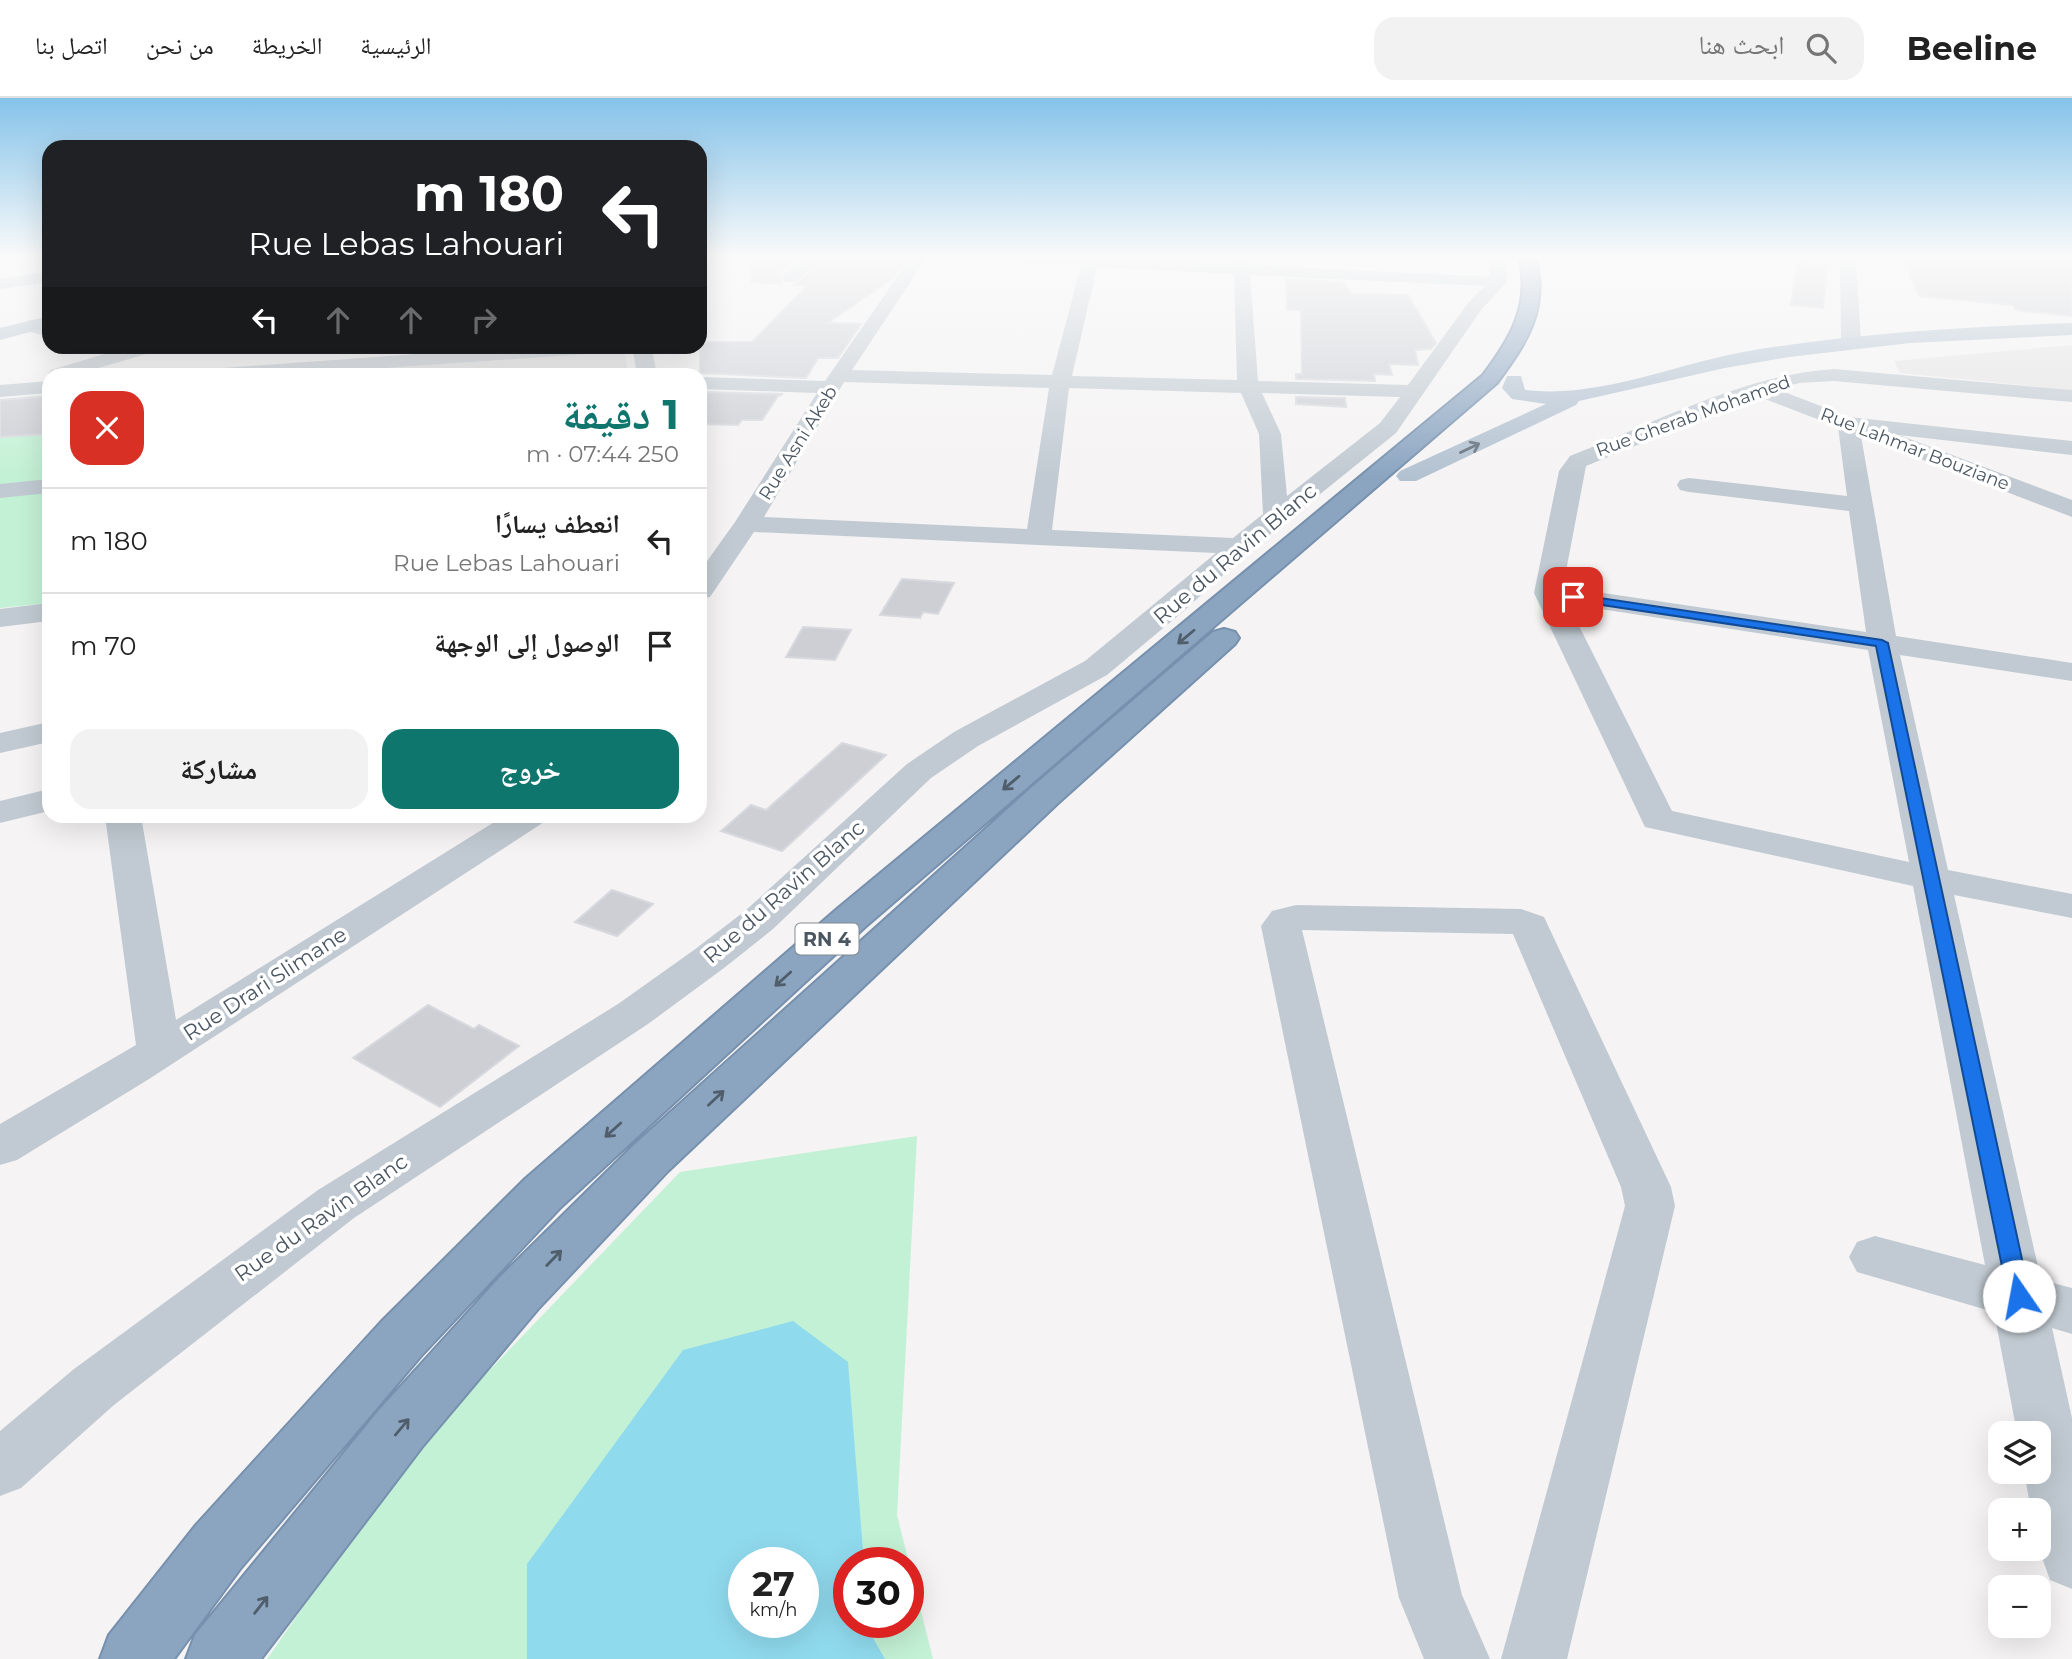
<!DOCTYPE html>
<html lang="ar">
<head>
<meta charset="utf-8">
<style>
	body { margin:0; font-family:Montserrat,"Noto Naskh Arabic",sans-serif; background:#f2f2f2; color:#222; direction:rtl; height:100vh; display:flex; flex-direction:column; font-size:26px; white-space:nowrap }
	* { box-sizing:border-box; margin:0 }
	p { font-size:23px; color:#767676 }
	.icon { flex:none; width:38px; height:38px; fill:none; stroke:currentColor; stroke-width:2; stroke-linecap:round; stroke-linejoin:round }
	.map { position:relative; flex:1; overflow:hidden; direction:ltr }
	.panel { position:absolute; left:42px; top:270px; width:665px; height:455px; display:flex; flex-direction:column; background:#fff; border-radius:21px; box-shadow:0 7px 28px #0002; direction:rtl }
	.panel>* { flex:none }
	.guide { position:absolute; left:42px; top:42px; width:665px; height:214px; border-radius:21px; box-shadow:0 7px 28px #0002; direction:rtl; background:#202124; color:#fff; overflow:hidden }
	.tools { position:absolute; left:1988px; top:1323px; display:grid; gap:14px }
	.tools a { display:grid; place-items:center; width:63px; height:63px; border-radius:14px; background:#fff; box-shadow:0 7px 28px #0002; font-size:35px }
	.speed { position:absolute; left:728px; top:1449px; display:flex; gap:14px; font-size:35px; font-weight:700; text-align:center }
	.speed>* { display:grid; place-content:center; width:91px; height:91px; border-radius:50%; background:#fff; box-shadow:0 7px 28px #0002; line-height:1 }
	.speed small { font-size:18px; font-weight:400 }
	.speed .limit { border:10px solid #d22; background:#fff; color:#111 }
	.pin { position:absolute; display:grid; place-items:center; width:60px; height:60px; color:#fff; margin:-30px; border-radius:14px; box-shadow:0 4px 10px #0006 }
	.me { position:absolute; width:77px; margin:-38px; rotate:348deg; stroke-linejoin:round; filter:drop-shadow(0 0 5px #0008) }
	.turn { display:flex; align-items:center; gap:24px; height:147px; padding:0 28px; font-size:32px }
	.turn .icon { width:91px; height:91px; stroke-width:2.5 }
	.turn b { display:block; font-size:49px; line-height:60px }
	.lanes { display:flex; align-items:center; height:66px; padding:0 28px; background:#0003; justify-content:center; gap:35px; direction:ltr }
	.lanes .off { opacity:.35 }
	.round { display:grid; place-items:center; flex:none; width:74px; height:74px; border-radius:21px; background:#f2f2f2 }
	.headline { display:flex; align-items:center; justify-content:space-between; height:119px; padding:0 28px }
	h1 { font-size:42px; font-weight:700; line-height:52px; color:#0f766e }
	.action { display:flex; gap:14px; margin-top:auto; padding:14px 28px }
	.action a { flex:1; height:80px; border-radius:21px; background:#0f766e; color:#fff; font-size:28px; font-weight:700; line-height:80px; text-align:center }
	.action a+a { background:#f2f2f2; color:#222 }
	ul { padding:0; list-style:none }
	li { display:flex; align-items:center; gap:21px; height:105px; padding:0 28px; border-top:2px solid #e0e0e0 }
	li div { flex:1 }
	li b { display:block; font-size:26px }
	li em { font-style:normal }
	header { display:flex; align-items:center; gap:42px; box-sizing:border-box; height:98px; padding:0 35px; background:#fff; border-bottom:2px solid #e0e0e0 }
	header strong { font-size:33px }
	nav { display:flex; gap:38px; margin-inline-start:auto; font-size:24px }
	.search { width:490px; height:63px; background:#f2f2f2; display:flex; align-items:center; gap:18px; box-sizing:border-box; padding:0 24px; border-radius:21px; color:#767676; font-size:26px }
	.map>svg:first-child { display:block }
	.education { fill:#e6e4e5 }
	.green { fill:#c3f1d5; fill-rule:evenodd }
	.water { fill:#90daee; fill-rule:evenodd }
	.building { fill:#cdcfd5; stroke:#d7d9de; stroke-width:2 }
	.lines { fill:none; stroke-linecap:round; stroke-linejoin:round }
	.highway-casing { stroke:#7690ad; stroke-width:4 }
	.minor { fill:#c1cad2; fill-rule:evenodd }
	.major { fill:#b3c2d1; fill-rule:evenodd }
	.highway { fill:#8ba5c1; fill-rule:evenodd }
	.oneway { stroke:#64717d }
	.oneway2 { stroke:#505e6b }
	.route { fill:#1a73e8; stroke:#114b97; stroke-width:2 }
	.labels { text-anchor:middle; stroke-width:7; stroke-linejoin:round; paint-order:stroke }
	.far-street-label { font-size:18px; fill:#4a5661; stroke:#fff }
	.shield { fill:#fff; stroke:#808990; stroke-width:2 }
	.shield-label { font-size:19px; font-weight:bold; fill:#4a5661 }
	.street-label { font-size:21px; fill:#4a5661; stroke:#fff }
</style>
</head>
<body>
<header>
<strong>Beeline</strong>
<div class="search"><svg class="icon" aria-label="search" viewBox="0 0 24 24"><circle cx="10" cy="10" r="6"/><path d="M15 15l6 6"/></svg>ابحث هنا</div>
<nav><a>الرئيسية</a><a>الخريطة</a><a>من نحن</a><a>اتصل بنا</a></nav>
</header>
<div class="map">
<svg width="2072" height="1561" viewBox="0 0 2072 1561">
	<rect width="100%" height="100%" fill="#f5f3f3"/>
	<!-- education -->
	<path class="education" d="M2072,247V292L1900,275L1894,263Z
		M624,250L628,276H349L351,271Z"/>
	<!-- green -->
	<path class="green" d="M49,297V382L0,387V322L23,299Z
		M49,394V505L0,510V399Z
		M917,1038L897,1417L933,1561H267L410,1355L680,1074ZM744,1465H803V1524H744ZM849,1465H908V1524H849Z"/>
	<!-- water -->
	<path class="water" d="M793,1223L848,1264L864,1465H849V1524H869V1533L885,1561H527V1466L683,1252ZM744,1465H803V1524H744Z"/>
	<!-- building -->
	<path class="building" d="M752,159H801L781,174V186L751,184Z
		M828,159H908L893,180L828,225L861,226L838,260H818L806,280L700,275V244H752L808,187H794Z
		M1903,159H2072V218L2016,212L2013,207L1919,198Z
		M1798,163L1827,166L1823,210L1791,207Z
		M1286,181L1342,184L1352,196L1408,197L1436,245L1431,251L1415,252L1418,267L1389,266L1392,277L1374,276L1375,283L1296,281V276H1302L1301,212H1287Z
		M703,294L783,296L778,298L762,322H742L738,327L700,326V298Z
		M49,298V336L0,339V302Z
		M1296,299L1345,300L1346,309L1296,306Z
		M902,481L954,485L938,516L923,514L920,520L880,517Z
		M803,529L851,532L835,562L786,559Z
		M842,645L886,657L782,753L721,733L751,707L766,712Z
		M612,792L653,806L617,838L575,824Z
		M428,907L474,931L479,927L519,948L440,1009L353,960Z"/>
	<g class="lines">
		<!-- highway casing -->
		<g class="highway-casing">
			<path id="highway" d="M1519,159H1535C1550,210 1526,246 1497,285L865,829L561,1109L421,1258L240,1471L174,1561H100L109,1537L196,1427L381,1224L525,1081L837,811L1483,277C1511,240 1531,206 1519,159Z
				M1224,531L1235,534L1239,540L1235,546L1057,706L668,1073L538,1211L422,1349L261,1561H186L195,1537L380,1311L500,1179L634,1047L1031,690L1213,534Z"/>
		</g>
		<!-- minor -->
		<path class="minor" d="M806,159H825L795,184H783V176Z
			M911,159H927L852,272L1052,277L1081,168L998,164L990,159H1099L1233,166V159H1249L1250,167L1490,179L1489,159H1505L1507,184L1481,212L1396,335L1248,454L1186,511L1107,577L978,648L931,680L773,831L724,870L648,926L354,1120L114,1307L21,1390L0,1398V1333L74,1271L318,1092L618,906L694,852L745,813L907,666L954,634L1085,563L1216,455L754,434L710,499L700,501V473L735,424L817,295L700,291V279L825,283ZM1097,169L1234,176L1237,282L1072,278ZM1250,177L1485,188L1469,204L1408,287L1258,283ZM844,284L1049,290L1027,431L764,419ZM1069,290L1241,295L1259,336L1263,416L1233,440L1052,432ZM1262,295L1400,299L1380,325L1287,398L1281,336Z
			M1840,159H1856L1861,245L1851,251L1841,245Z
			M49,174V184L0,191V181Z
			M30,222L49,227V239L23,232L21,228Z
			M131,248H162L160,252L78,276H48L51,272Z
			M527,248H625L616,254L299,276H212L222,270Z
			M632,248H651L657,276H637Z
			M1834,271L2072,292V304L1834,283L1799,285L1777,291L1849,319L2072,343V357L1899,337L2072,402V419L1861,338L1896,538L2072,565V583L1900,557L1948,772L2072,796V820L1954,797L2041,1182L2072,1190V1236L2052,1230L2072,1320V1491L2050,1482L2039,1451V1412H2031L2024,1374H2039V1335H2017L1994,1214L1857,1174L1849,1159L1857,1144L1875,1138L1985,1167L1913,788L1645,729L1534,495L1559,373L1570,358C1652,326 1746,276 1834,271ZM1757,298L1838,329L1847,398L1689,380L1680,382L1677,387L1680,392L1689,394L1849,413L1866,534L1563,489L1586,368ZM1568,506L1868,552L1909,764L1672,713Z
			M49,283V295L0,299V287Z
			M49,381V395L0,400V386Z
			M49,505V523L0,529V511Z
			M49,624V644L0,655V635Z
			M49,691V713L0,725V703Z
			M105,718H141L176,922L504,718H546L541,726L149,981L17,1062L0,1067V1026L136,947Z
			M1296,807L1521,811L1544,819L1671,1089L1675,1108L1567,1561H1501L1625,1108L1621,1089L1513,836L1302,832L1462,1497L1490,1561H1424L1399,1500L1261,828L1272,813Z"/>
		<!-- major -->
		<path class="major" d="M49,218V229L0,242V230Z
			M2072,225V237L1910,245L1789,259L1725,270L1579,303L1576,307L1416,383H1400L1396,378L1400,373L1546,306L1512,301L1502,290L1507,278H1521L1525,292C1600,301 1677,265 1749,253C1856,235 1964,229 2072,225Z"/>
		<!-- highway -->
		<use href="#highway" class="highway"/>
	</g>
	<!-- one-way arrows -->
	<defs><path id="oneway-shaft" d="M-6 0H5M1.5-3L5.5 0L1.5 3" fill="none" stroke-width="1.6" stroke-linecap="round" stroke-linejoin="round" transform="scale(1.75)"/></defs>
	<use class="oneway" href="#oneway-shaft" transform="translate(1470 350) rotate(-25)"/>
	<g class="oneway2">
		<use href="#oneway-shaft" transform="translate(1186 539) rotate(140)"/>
		<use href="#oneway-shaft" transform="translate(1011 685) rotate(140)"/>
		<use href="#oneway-shaft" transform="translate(783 881) rotate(138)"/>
		<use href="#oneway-shaft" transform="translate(716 1000) rotate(-43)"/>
		<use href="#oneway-shaft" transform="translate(613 1032) rotate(138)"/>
		<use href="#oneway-shaft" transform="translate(554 1160) rotate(-46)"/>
		<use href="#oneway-shaft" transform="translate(402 1329) rotate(-50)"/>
		<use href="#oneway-shaft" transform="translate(261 1507) rotate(-52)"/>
	</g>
	<!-- sky -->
	<linearGradient id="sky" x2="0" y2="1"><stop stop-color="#85c3ea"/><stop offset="0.42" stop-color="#fafafa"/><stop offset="1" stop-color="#fafafa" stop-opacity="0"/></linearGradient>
	<rect width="2072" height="378" fill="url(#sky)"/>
	<!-- route -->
	<path class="route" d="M1573,496L1882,542L1888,545L2030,1198L2026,1204L2019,1207L2011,1204L2008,1198L1876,548L1569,502L1567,499Z"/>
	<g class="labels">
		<!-- far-street labels -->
		<g class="far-street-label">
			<text transform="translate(1693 318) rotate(-20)" y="6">Rue Gherab Mohamed</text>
			<text transform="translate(798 345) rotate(-58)" y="6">Rue Asni Akeb</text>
			<text transform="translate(1915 351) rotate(21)" y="6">Rue Lahmar Bouziane</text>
		</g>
		<!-- shield labels -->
		<rect class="shield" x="795.5" y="825.5" width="63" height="31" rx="5"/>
		<g class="shield-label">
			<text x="827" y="848">RN 4</text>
		</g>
		<!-- street labels -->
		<g class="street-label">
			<text transform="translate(1235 456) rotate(-40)" y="7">Rue du Ravin Blanc</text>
			<text transform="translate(784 794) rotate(-41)" y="7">Rue du Ravin Blanc</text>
			<text transform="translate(265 886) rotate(-33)" y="7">Rue Drari Slimane</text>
			<text transform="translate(321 1120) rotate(-35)" y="7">Rue du Ravin Blanc</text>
		</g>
	</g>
</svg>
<div class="tools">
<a><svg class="icon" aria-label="layers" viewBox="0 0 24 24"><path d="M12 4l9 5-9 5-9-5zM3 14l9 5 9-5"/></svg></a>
<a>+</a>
<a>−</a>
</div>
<div class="speed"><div>27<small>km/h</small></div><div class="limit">30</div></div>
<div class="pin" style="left:1573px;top:499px;background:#d93025"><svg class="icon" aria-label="arrive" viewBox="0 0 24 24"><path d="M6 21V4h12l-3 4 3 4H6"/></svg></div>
<svg class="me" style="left:2019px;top:1198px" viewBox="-20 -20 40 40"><circle r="19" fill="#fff"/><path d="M0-13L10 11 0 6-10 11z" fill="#1a73e8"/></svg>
<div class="guide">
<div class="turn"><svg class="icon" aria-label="left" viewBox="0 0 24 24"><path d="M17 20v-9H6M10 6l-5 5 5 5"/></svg><div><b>180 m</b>Rue Lebas Lahouari</div></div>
<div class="lanes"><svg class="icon" aria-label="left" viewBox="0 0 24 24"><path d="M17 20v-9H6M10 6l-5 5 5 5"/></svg><svg class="icon off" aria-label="ahead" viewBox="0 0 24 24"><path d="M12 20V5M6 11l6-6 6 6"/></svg><svg class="icon off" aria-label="ahead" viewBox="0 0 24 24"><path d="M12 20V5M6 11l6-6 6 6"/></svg><svg class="icon off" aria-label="right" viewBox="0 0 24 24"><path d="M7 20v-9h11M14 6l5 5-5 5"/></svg></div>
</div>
<section class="panel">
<div class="headline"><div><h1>1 دقيقة</h1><p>250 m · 07:44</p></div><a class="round" style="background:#d93025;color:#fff"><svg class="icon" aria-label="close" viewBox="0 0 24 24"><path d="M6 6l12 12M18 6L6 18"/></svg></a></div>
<ul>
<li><svg class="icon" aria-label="left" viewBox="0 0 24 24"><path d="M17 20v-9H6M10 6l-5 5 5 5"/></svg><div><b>انعطف يسارًا</b><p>Rue Lebas Lahouari</p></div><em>180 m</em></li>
<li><svg class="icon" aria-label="arrive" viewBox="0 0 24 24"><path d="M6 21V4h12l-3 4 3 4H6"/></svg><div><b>الوصول إلى الوجهة</b></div><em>70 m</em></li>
</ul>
<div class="action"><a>خروج</a><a>مشاركة</a></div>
</section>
</div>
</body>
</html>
